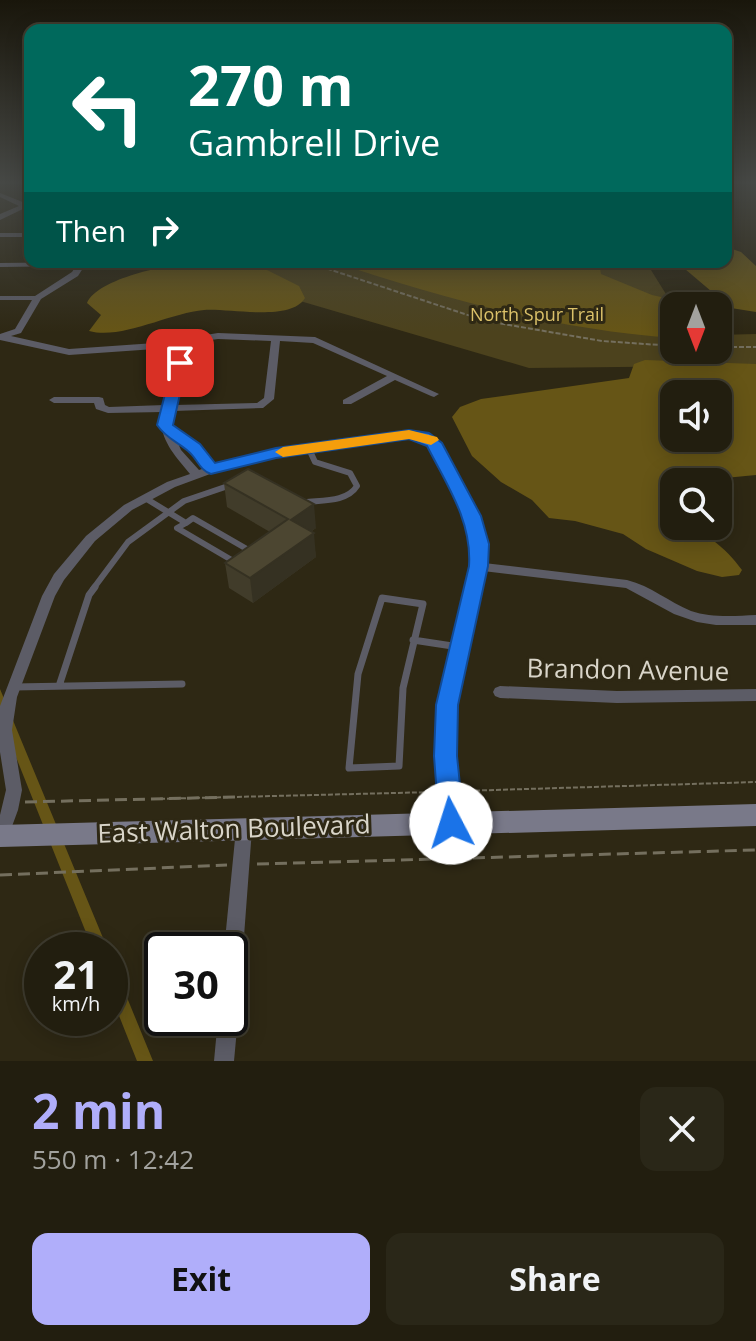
<!DOCTYPE html>
<html lang="en">
<head>
<meta charset="utf-8">
<style>
	body { margin:0; font-family:"Open Sans",sans-serif; background:#2a2718; color:#f1f3f6; height:100vh; display:flex; flex-direction:column; font-size:30px; white-space:nowrap }
	* { box-sizing:border-box; margin:0 }
	p { font-size:26px; color:#a2a29e }
	.icon { flex:none; width:44px; height:44px; fill:none; stroke:currentColor; stroke-width:2; stroke-linecap:round; stroke-linejoin:round }
	.map { position:relative; height:1061px; overflow:hidden }
	.details { display:flex; flex-direction:column; background:#221e0f; flex:1 }
	.details>* { flex:none }
	.guide { position:absolute; left:24px; top:24px; width:708px; height:244px; border-radius:16px; box-shadow:0 4px 20px #0003,0 0 0 2px #3f3c2f; background:#00695c; color:#fff; overflow:hidden }
	.needle { width:52px; rotate:180deg }
	.buttons { position:absolute; left:660px; top:292px; display:grid; gap:16px }
	.buttons a { display:grid; place-items:center; width:72px; height:72px; border-radius:16px; background:#221e0f; box-shadow:0 4px 20px #0003,0 0 0 2px #3f3c2f; font-size:40px }
	.speed { position:absolute; left:24px; top:932px; display:flex; gap:16px; font-size:40px; font-weight:700; text-align:center }
	.speed>* { display:grid; place-content:center; width:104px; height:104px; border-radius:50%; background:#221e0f; box-shadow:0 4px 20px #0003,0 0 0 2px #3f3c2f; line-height:1 }
	.speed small { font-size:20px; font-weight:400 }
	.speed .limit { border:4px solid #111; border-radius:12px; background:#fff; color:#111 }
	.pin { position:absolute; display:grid; place-items:center; width:68px; height:68px; color:#fff; margin:-34px; border-radius:16px; box-shadow:0 4px 12px #0006 }
	.me { position:absolute; width:88px; margin:-44px; rotate:355deg; stroke-linejoin:round; filter:drop-shadow(0 0 6px #0008) }
	.turn { display:flex; align-items:center; gap:28px; height:168px; padding:0 32px; font-size:36px }
	.turn .icon { width:104px; height:104px; stroke-width:2.5 }
	.turn b { display:block; font-size:56px; line-height:68px }
	.then { display:flex; align-items:center; height:76px; padding:0 32px; background:#0003; gap:16px; font-size:30px }
	.round { display:grid; place-items:center; flex:none; width:84px; height:84px; border-radius:16px; background:#2a2718 }
	.head { display:flex; align-items:center; justify-content:space-between; height:136px; padding:0 32px }
	h1 { font-size:48px; font-weight:700; line-height:60px; color:#b0aefa }
	.button { display:flex; gap:16px; margin-top:auto; padding:16px 32px }
	.button a { flex:1; height:92px; border-radius:16px; background:#b0aefa; color:#111; font-size:32px; font-weight:700; line-height:92px; text-align:center }
	.button a+a { background:#2a2718; color:#f1f3f6 }
	.map>svg:first-child { display:block }
	.green { fill:#4c421d }
	.water { fill:#665516; fill-rule:evenodd }
	.lines { fill:none; stroke-linecap:round; stroke-linejoin:round }
	.path-far1 { stroke:#746f5e; stroke-width:2; stroke-dasharray:5 2; stroke-linecap:butt }
	.path { stroke:#746f5e; stroke-width:3; stroke-dasharray:12 6; stroke-linecap:butt }
	.lane-far1 { stroke:#5c5c66; stroke-width:6 }
	.lane { stroke:#5c5c66; stroke-width:7 }
	.street { fill:#5c5c66; fill-rule:evenodd }
	.secondary { fill:#797989; fill-rule:evenodd }
	.wall { fill:#413c2a }
	.shaded-wall { fill:#353122 }
	.building { fill:#4c4631; stroke:#353122; stroke-width:2 }
	.route { fill:#1a73e8; stroke:#114b97; stroke-width:2 }
	.slow { fill:#f59e0b }
	.labels { text-anchor:middle; stroke-width:6; stroke-linejoin:round; paint-order:stroke }
	.far-park-label { font-size:18px; fill:#dbc169; stroke:#2e2814 }
	.near-street-label { font-size:26px; fill:#d9d5c9; stroke:#2e2814 }
</style>
</head>
<body>
<div class="map">
<svg width="756" height="1061" viewBox="0 0 756 1061">
	<rect width="100%" height="100%" fill="#2e2814"/>
	<!-- green -->
	<path class="green" d="M167,262H646L674,307V350H718V335L756,334V372L711,366L529,368Z"/>
	<!-- water -->
	<path class="water" d="M726,247L741,252L756,266V312L731,308L685,269L683,264L685,262H726Z
		M193,262H251L299,286L305,298C291,322 229,308 204,310C169,313 122,340 89,331L101,315L87,303C98,278 168,265 193,262Z
		M334,262H599L601,274L652,295L702,306H674V338C557,330 445,299 334,262Z
		M645,360L756,364V475C728,477 702,482 674,482V526C701,526 726,548 742,570L739,575L722,577L697,571L646,549L623,534L575,521L549,518L532,500L501,482L472,456L452,417L460,407L481,399L629,378L634,364ZM718,394V438H674V394Z
		M0,689L108,950H93L0,717Z
		M110,956L153,1061H137L110,993Z"/>
	<g class="lines">
		<!-- path-far1 -->
		<path class="path-far1" d="M307,262L486,321L602,341L674,346
			M718,347H756
			M461,791L756,782
			M153,799L435,792"/>
		<!-- path -->
		<path class="path" d="M25,802L235,797
			M257,864L756,850
			M0,875L227,865"/>
		<!-- lane-far1 -->
		<path class="lane-far1" d="M145,498L186,523L193,518L252,552
			M305,502C323,500 347,502 357,486L350,473L315,462L309,449
			M186,523L177,528L235,562
			M93,589L128,542L184,501L231,485"/>
		<!-- lane -->
		<path class="lane" d="M382,598L423,604L403,688L399,766L349,768L358,674Z
			M413,640L459,647
			M59,686L89,595L95,587
			M14,687L182,684"/>
		<!-- street -->
		<path class="street" d="M0,193L30,205V210L25,208L0,220V214L19,206L0,197Z
			M0,233H30V237H0Z
			M87,262L78,276L41,299L21,333L11,336L69,349L155,343L218,333L315,337L439,394L434,397L431,396L395,380L351,404H343V400L387,376L313,343L280,341L274,399L263,408L173,411C167,436 180,432 196,445C203,450 208,458 213,465C267,451 321,441 376,435C392,434 410,430 425,434C445,439 477,511 482,532C485,542 485,552 484,563L627,580C651,586 669,602 691,611C711,618 735,616 756,615V625H716L697,622L674,614L626,588L483,571L454,705L453,756L459,823L457,828L451,830L445,828L443,823L437,756L440,705L472,566C474,520 451,484 430,445L422,440L412,438L364,443L266,458L221,470L175,487L132,510L95,541L64,580L55,596L17,697L12,730L22,790L18,810L7,840L0,842V815L6,790L0,752V706L42,596L54,574L86,536L124,505L167,482L190,474C175,456 156,436 163,412L108,413L96,409L94,403H54L49,400L54,397H99L103,398L105,405L109,407L164,405L181,345L155,349L69,355L0,340V334L15,329L32,300H0V296H35L72,272L76,266L0,267V263ZM218,339L271,341L264,398L257,403L175,405L190,343ZM178,443L190,450L205,468L199,470L181,450Z
			M500,686L617,691L756,689V701L617,703L500,698L495,696L493,692L495,688Z
			M244,822L250,824L252,829L240,990L237,997L230,1000V950H224L236,829L238,824Z
			M230,1009L235,1011L238,1018L234,1061H214L218,1018H230Z"/>
		<!-- secondary -->
		<path class="secondary" d="M756,804V826L0,847V825Z"/>
	</g>
	<!-- wall -->
	<path class="wall" d="M224,483L316,528L312,531L316,557L253,603L229,588L225,563L270,532L227,507Z"/>
	<!-- shaded-wall -->
	<path class="shaded-wall" d="M314,504L316,528L293,544L291,520Z
		M314,533L316,557L253,603L250,578Z"/>
	<!-- building -->
	<path class="building" d="M248,469L314,504L291,520L314,533L250,578L225,563L288,519L224,483Z"/>
	<!-- sky -->
	<linearGradient id="sky" x2="0" y2="1"><stop stop-color="#19160b"/><stop offset="0.55" stop-color="#464845"/><stop offset="1" stop-color="#464845" stop-opacity="0"/></linearGradient>
	<rect width="756" height="332" fill="url(#sky)"/>
	<!-- route -->
	<path class="route" d="M180,359L187,363L173,425L200,444L215,463L276,448L409,430L429,433L442,443L481,516L489,544L488,566L458,705L457,756L464,823L460,831L451,834L442,831L439,823L434,756L436,705L469,566C472,521 447,485 427,446L409,439L276,458L211,474C199,470 197,458 188,451C176,441 166,438 157,425L173,363Z"/>
	<!-- slow -->
	<path class="slow" d="M409,430L437,437L439,440L431,445L409,439L283,457L275,452L283,447Z"/>
	<g class="labels">
		<!-- far-park labels -->
		<g class="far-park-label">
			<text x="537" y="321">North Spur Trail</text>
		</g>
		<!-- near-street labels -->
		<g class="near-street-label">
			<text transform="translate(628 670) rotate(1)" y="9">Brandon Avenue</text>
			<text transform="translate(234 829) rotate(-2)" y="9">East Walton Boulevard</text>
		</g>
	</g>
</svg>
<div class="buttons">
<a><svg class="needle" viewBox="-14 -14 28 28"><path d="M0-13l5 13h-10z" fill="#e53935"/><path d="M0 13l5-13h-10z" fill="#a2a29e"/></svg></a>
<a><svg class="icon" aria-label="sound" viewBox="0 0 24 24"><path d="M4 9h4l5-4v14l-5-4H4zM17 9q2 3 0 6"/></svg></a>
<a><svg class="icon" aria-label="search" viewBox="0 0 24 24"><circle cx="10" cy="10" r="6"/><path d="M15 15l6 6"/></svg></a>
</div>
<div class="speed"><div>21<small>km/h</small></div><div class="limit">30</div></div>
<div class="pin" style="left:180px;top:363px;background:#d93025"><svg class="icon" aria-label="arrive" viewBox="0 0 24 24"><path d="M6 21V4h12l-3 4 3 4H6"/></svg></div>
<svg class="me" style="left:451px;top:823px" viewBox="-20 -20 40 40"><circle r="19" fill="#fff"/><path d="M0-13L10 11 0 6-10 11z" fill="#1a73e8"/></svg>
<div class="guide">
<div class="turn"><svg class="icon" aria-label="left" viewBox="0 0 24 24"><path d="M17 20v-9H6M10 6l-5 5 5 5"/></svg><div><b>270 m</b>Gambrell Drive</div></div>
<div class="then">Then<svg class="icon" aria-label="right" viewBox="0 0 24 24"><path d="M7 20v-9h11M14 6l5 5-5 5"/></svg></div>
</div>
</div>
<section class="details">
<div class="head"><div><h1>2 min</h1><p>550 m · 12:42</p></div><a class="round"><svg class="icon" aria-label="close" viewBox="0 0 24 24"><path d="M6 6l12 12M18 6L6 18"/></svg></a></div>
<div class="button"><a>Exit</a><a>Share</a></div>
</section>
</body>
</html>
